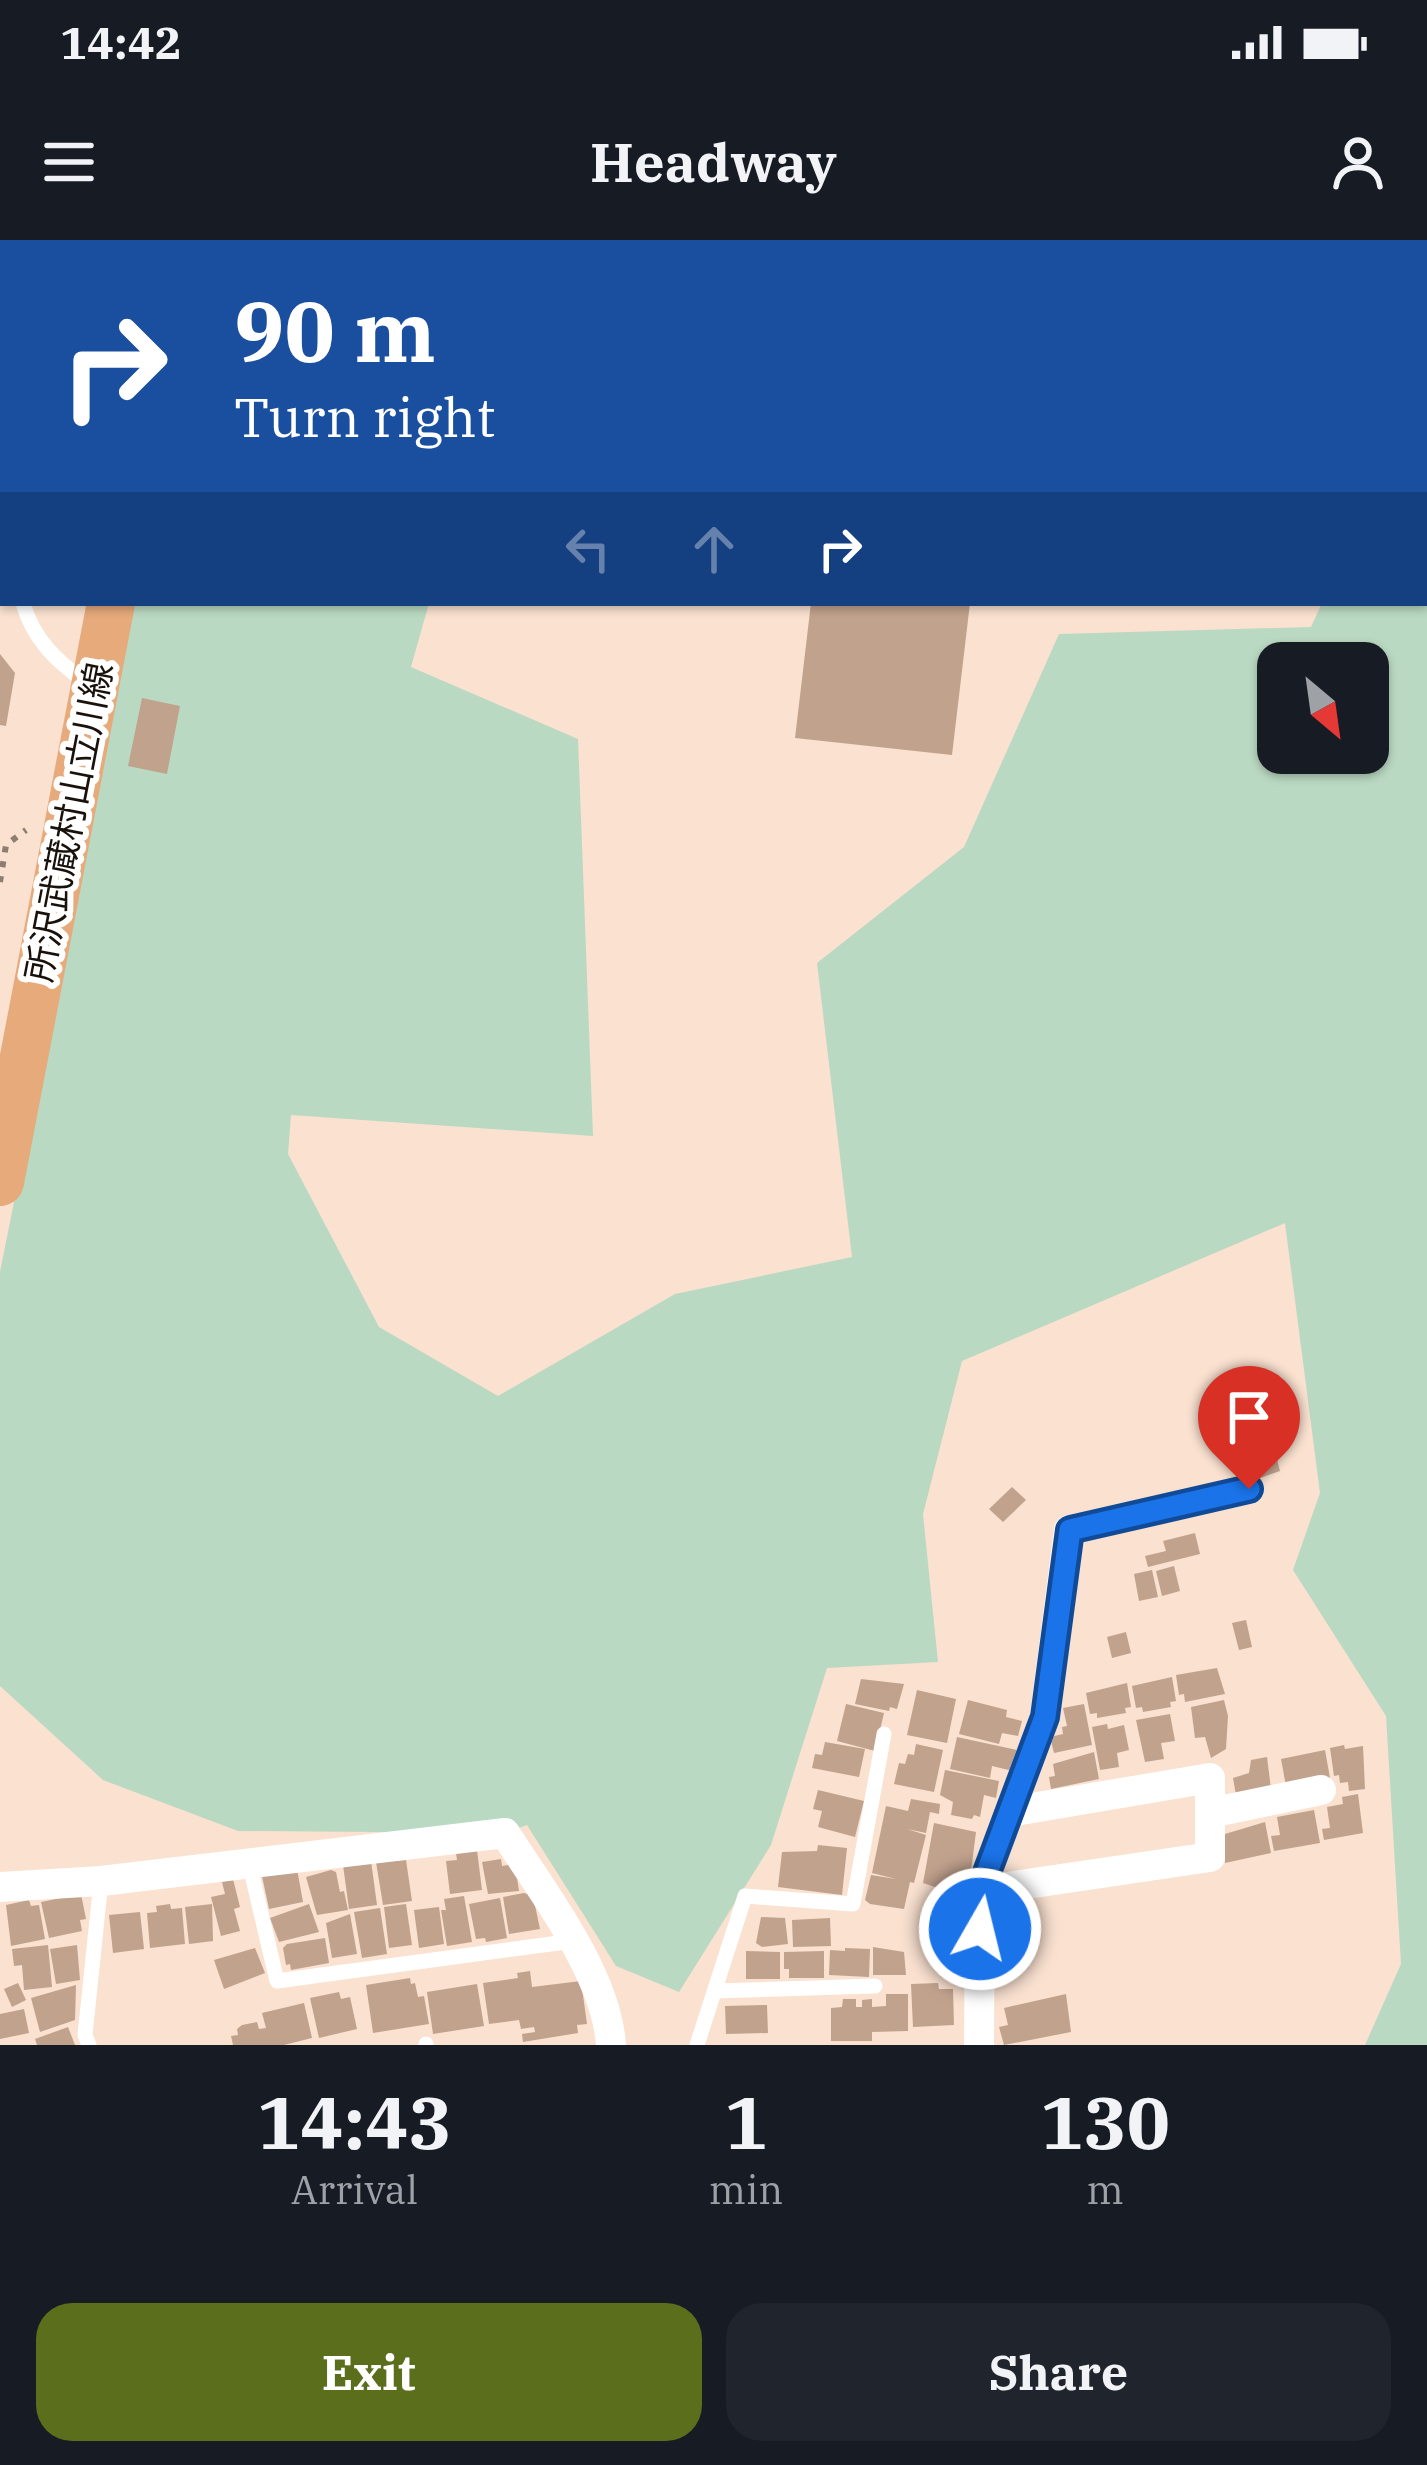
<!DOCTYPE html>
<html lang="en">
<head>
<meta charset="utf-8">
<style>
	body { margin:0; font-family:"IBM Plex Serif","Noto Sans JP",serif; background:#20242c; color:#f1f3f6; height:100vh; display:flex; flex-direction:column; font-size:45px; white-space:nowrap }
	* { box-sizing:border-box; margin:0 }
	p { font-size:39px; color:#9ea1a6 }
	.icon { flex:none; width:66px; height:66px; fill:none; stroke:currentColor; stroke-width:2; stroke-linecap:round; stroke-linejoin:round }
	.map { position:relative; height:1805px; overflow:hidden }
	.sheet { display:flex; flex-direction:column; background:#171b24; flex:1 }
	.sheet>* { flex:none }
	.hud { position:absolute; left:0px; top:0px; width:1428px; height:366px; box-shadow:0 3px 9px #0004; background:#1a4fa0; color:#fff; overflow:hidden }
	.needle { width:78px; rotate:151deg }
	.tools { position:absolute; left:1257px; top:402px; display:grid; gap:24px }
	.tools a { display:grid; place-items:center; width:132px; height:132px; border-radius:24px; background:#171b24; box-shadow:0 3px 9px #0004; font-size:60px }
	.pin { position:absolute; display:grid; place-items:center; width:102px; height:102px; color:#fff; margin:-123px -51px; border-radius:50% 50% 50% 0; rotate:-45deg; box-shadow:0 0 12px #0007 }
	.pin .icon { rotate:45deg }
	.me { position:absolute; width:132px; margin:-66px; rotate:8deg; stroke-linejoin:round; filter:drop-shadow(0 0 9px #0008) }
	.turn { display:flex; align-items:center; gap:42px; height:252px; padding:0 36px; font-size:54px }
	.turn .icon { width:156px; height:156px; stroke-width:2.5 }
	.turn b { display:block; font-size:84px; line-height:102px }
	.lanes { display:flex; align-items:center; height:114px; padding:0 36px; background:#0003; justify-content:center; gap:60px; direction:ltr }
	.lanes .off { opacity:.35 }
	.eta { display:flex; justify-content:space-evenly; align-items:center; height:204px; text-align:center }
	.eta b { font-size:72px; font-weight:700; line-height:84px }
	.button { display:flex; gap:24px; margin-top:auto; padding:24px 36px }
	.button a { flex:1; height:138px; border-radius:36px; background:#5a6e1c; color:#fff; font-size:48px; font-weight:700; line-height:138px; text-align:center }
	.button a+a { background:#20242c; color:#f1f3f6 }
	.status { display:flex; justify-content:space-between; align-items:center; height:84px; padding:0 60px; background:#171b24; direction:ltr }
	.status svg { height:33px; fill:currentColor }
	header { display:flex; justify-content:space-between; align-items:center; height:156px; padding:0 36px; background:#171b24; font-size:54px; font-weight:700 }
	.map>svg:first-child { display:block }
	.green { fill:#bad9c2; fill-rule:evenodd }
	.building { fill:#c1a28d }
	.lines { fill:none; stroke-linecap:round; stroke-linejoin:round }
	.path { stroke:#8e7d71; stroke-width:6; stroke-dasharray:6 9; stroke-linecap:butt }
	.lane { stroke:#fff; stroke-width:15 }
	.street { stroke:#fff; stroke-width:30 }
	.primary { stroke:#e6aa7b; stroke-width:48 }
	.route-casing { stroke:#114b97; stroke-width:30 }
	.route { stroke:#1a73e8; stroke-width:21 }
	.labels { text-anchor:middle; stroke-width:12; stroke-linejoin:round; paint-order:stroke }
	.street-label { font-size:36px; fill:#19110b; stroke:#fff }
</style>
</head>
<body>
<div class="status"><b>14:42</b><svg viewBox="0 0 49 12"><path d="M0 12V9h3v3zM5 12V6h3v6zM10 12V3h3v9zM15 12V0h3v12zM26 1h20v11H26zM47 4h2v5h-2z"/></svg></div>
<header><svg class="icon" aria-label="menu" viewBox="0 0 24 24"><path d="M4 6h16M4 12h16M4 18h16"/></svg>Headway<svg class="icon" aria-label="person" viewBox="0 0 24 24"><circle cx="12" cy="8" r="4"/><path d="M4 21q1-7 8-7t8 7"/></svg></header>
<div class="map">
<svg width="1427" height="1805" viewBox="0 0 1427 1805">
	<rect width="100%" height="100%" fill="#fae1d0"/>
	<!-- green -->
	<path class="green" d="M1427,124V1805H1365L1401,1724L1386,1476L1293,1330L1320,1253L1285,983L962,1121L923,1274L938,1422L827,1428L771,1605L679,1752L616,1726L527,1585L505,1593L238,1591L103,1540L0,1446V1032L134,363H429L411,427L578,499L593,896L291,875L288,914L379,1087L498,1156L675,1054L852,1017L817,723L964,607L1059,394L1311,387L1322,363H1425ZM1278,423H1368V513H1278Z"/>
	<!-- building -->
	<path class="building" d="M811,363H970L952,515L795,498Z
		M0,414L15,433L6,486L0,485Z
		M142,458L180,466L167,534L128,526Z
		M1271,1196L1280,1231L1249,1242L1240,1203Z
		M1012,1247L1026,1260L1003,1282L989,1269Z
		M1195,1293L1200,1314L1148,1327L1145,1316L1166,1311L1163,1301Z
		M1174,1326L1180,1351L1162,1356L1156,1331Z
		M1152,1330L1158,1357L1139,1361L1134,1334Z
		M1246,1380L1252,1407L1239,1410L1232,1383Z
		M1126,1392L1131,1413L1112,1418L1107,1397Z
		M1217,1428L1225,1454L1185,1462L1184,1454L1179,1455L1176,1435Z
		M1172,1437L1176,1461L1170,1462L1171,1467L1143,1472L1142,1467L1136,1468L1132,1446Z
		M861,1439L904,1444L897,1469L890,1467L889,1471L855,1464Z
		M1127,1443L1131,1467L1125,1468L1126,1473L1097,1478V1473L1090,1474L1086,1453Z
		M917,1450L956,1459L947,1503L907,1495Z
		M968,1460L1007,1470L1006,1477L1022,1481L1018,1496L1002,1493L999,1504L959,1494Z
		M1224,1460L1228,1476L1226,1509L1211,1518L1205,1497L1195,1498L1191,1467Z
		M846,1464L884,1473L875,1511L837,1501Z
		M1084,1464L1092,1505L1054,1513L1050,1497L1063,1494L1062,1487L1067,1486L1063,1468Z
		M1170,1474L1175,1501L1161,1503L1164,1519L1145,1522L1136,1480Z
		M1107,1484L1108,1489L1124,1485L1129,1510L1117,1513L1119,1527L1100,1530L1092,1487Z
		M957,1497L1017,1510L1013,1531L992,1526L990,1538L950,1529Z
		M825,1502L865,1509L859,1537L812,1528L815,1514L822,1515Z
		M916,1504L943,1510L934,1552L894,1544L899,1523L905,1524L908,1514L914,1515Z
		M1344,1505L1345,1509L1363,1506L1365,1549L1349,1551L1348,1542L1340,1543L1339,1535L1334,1536L1330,1508Z
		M1325,1510L1330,1538L1286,1546L1281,1519Z
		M1094,1512L1099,1539L1051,1549L1049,1537L1055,1536L1053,1524Z
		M1267,1517L1271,1549L1236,1555L1233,1538L1249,1533L1251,1520Z
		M945,1530L999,1541L996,1558L984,1555L980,1577L974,1575L972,1579L951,1575L953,1562L940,1555Z
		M818,1550L864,1561L855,1597L818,1587L822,1571L813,1569Z
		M1358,1554L1363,1593L1324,1600L1322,1589L1330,1588L1327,1567L1343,1564L1342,1557Z
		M911,1559L940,1564L939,1574L930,1572L926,1593L907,1589L926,1595L914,1643L910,1642L904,1669L870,1664L865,1660L871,1635L896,1639L872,1633L886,1566L908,1571Z
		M1314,1570L1320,1603L1274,1611L1271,1596L1280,1595L1277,1577Z
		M1265,1582L1271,1613L1225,1623V1594Z
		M934,1583L976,1592L970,1639L963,1638L959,1655L923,1643Z
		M818,1605L847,1608L842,1655L778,1647L782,1612L817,1611Z
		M477,1610L482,1650L450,1654L446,1621L457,1620L456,1613Z
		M501,1619L502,1626L515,1624L519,1651L488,1654L482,1622Z
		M406,1620L412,1661L383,1665L376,1622Z
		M371,1621L377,1665L349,1669L343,1625Z
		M297,1629L303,1662L269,1669L262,1636Z
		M331,1630L336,1632L340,1652L344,1651L348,1670L317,1675L306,1637Z
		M233,1639L240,1667L234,1669L240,1691L221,1696L211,1657L225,1654L222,1642Z
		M524,1653L533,1656L540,1689L509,1694L503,1657Z
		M81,1654L86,1679L80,1680L82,1691L49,1698L41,1662Z
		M464,1656L472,1702L447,1706L441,1670H446L444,1659Z
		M500,1658L507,1698L486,1702L485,1698L476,1699L469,1664Z
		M29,1660L31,1666L39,1665L45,1699L11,1706L6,1665Z
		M170,1664L171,1669L182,1668L185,1704L150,1708L147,1673L157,1672L156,1666Z
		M212,1664L213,1701L189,1704L185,1667Z
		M309,1664L319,1692L279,1702L270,1678Z
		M406,1664L412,1705L389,1708L384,1667Z
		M439,1667L444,1704L419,1708L414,1670Z
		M380,1668L387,1714L362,1718L354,1672Z
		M967,1670L968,1696L942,1697L941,1679H949V1671Z
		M140,1672L144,1709L113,1713L109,1675Z
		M350,1674L357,1714L332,1718L326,1683Z
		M761,1677L785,1678L788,1704L762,1707L756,1703Z
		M830,1678L831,1706L793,1707L792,1680Z
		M325,1698L329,1723L291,1730L290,1724L286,1725L283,1708L287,1704Z
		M48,1705L52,1747L24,1750L22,1725L14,1726L12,1709Z
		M77,1705L80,1740L56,1744L50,1709Z
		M873,1707L904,1712L906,1735H873Z
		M255,1708L265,1733L224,1749L214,1720Z
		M845,1708L870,1709L869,1737L829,1735L830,1710L845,1711Z
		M746,1711L780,1712V1739H746Z
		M824,1711V1738H789V1729H784V1712Z
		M530,1731L532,1747L581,1741L587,1784L577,1785L578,1793L523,1802L522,1794L535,1792L534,1787L521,1789L519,1780L489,1784L483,1743L518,1738L517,1733Z
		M410,1738L411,1744L415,1743L418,1757L424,1756L429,1784L373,1793L366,1745Z
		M18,1743L26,1760L12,1767L4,1749Z
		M938,1743L939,1749H953L954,1785L913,1787L911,1744Z
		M477,1744L484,1786L433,1794L427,1752Z
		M76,1745L75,1780L40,1792L31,1758Z
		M339,1752L341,1759L350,1757L357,1789L319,1798L310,1758Z
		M886,1754H908V1791L872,1792V1801H831V1768L842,1767L843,1759H856V1767H862V1760L872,1759V1767L886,1766Z
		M1066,1754L1071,1792L1004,1805L999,1787L1008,1785L1004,1768Z
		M304,1763L312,1798L284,1805H233L231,1796L238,1795L237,1789L242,1785L257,1782L259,1789L266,1788L262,1773Z
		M767,1765L768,1793L726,1794L725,1766Z
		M24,1769L29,1793L0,1799V1774Z
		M68,1787L75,1805H37L35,1799Z"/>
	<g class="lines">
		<!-- path -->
		<path class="path" d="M0,642L6,605L26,590"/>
		<!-- lane -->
		<path class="lane" d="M23,363C33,399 56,421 86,442
			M1069,1290L1248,1249
			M249,1622L277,1741L573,1701
			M715,1751L875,1746
			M426,1804V1805
			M89,1805L85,1795L101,1641
			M697,1805L745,1656L853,1664L884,1494"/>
		<!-- street -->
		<path class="street" d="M1210,1573L1321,1550
			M0,1647L101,1641L505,1593C543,1653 606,1733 611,1805
			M980,1651L1210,1617V1538L1009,1572
			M979,1805L980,1651L1045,1477L1069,1290"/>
		<!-- primary -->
		<path class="primary" d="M217,3L219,0
			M0,942L111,363"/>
	</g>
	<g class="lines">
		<!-- route casing -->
		<g class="route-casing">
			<path id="route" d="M980,1689V1651L1045,1477L1070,1290L1249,1249"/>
		</g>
		<!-- route -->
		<use href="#route" class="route"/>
	</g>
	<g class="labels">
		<!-- street labels -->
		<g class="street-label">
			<text transform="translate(69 582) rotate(-79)" y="13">所沢武蔵村山立川線</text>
		</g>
	</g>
</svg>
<div class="tools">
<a><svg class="needle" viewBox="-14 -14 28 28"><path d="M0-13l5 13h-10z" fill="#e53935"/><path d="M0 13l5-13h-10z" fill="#9ea1a6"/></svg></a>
</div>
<div class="pin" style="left:1249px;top:1249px;background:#d93025"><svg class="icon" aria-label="arrive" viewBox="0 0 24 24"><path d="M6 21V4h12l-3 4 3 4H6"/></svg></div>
<svg class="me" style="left:980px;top:1689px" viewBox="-20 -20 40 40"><circle r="17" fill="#1a73e8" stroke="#fff" stroke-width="3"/><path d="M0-11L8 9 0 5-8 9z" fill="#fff"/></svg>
<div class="hud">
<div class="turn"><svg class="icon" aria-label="right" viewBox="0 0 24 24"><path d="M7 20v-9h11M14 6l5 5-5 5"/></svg><div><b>90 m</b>Turn right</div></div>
<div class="lanes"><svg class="icon off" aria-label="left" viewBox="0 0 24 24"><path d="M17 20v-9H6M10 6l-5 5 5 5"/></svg><svg class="icon off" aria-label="ahead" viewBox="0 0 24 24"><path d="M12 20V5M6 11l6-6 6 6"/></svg><svg class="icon" aria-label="right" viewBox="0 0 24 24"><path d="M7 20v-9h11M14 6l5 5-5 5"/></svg></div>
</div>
</div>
<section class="sheet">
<div class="eta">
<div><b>14:43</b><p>Arrival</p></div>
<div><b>1</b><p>min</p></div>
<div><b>130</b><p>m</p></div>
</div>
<div class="button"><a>Exit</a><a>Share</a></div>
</section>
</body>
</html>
